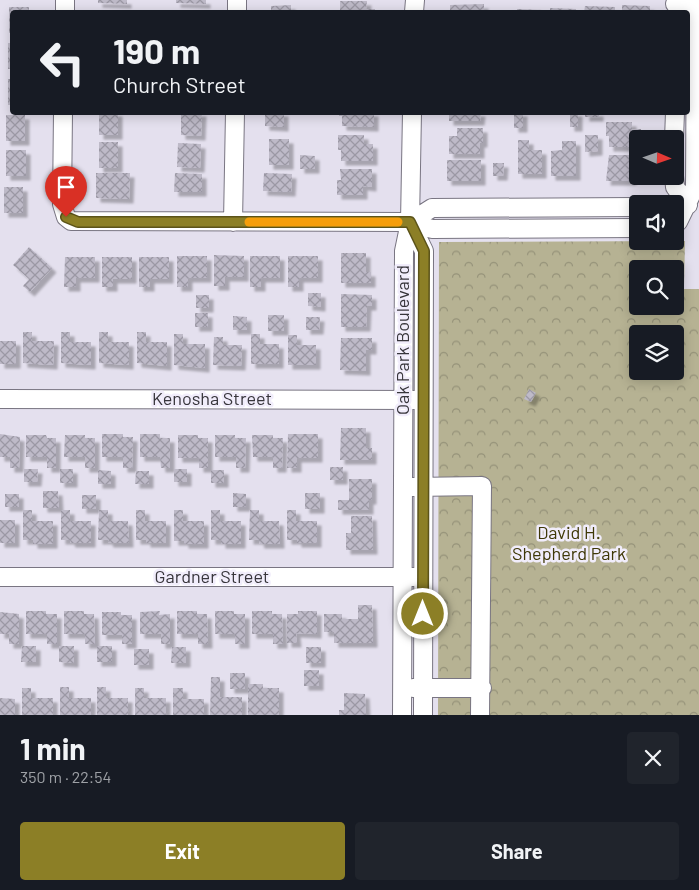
<!DOCTYPE html>
<html lang="en">
<head>
<meta charset="utf-8">
<style>
	body { margin:0; font-family:Barlow,sans-serif; background:#20242c; color:#f1f3f6; height:100vh; display:flex; flex-direction:column; font-size:19px; white-space:nowrap }
	* { box-sizing:border-box; margin:0 }
	p { font-size:16px; color:#9ea1a6 }
	.icon { flex:none; width:28px; height:28px; fill:none; stroke:currentColor; stroke-width:2; stroke-linecap:round; stroke-linejoin:round }
	.map { position:relative; height:715px; overflow:hidden }
	.sheet { display:flex; flex-direction:column; background:#171b24; flex:1 }
	.sheet>* { flex:none }
	.guide { position:absolute; left:10px; top:10px; width:680px; height:105px; border-radius:5px; box-shadow:0 2px 12px #0003; background:#171b24; color:#f1f3f6; overflow:hidden }
	.needle { width:32px; rotate:92deg }
	.tools { position:absolute; left:629px; top:130px; display:grid; gap:10px }
	.tools a { display:grid; place-items:center; width:55px; height:55px; border-radius:5px; background:#171b24; box-shadow:0 2px 12px #0003; font-size:25px }
	.pin { position:absolute; display:grid; place-items:center; width:42px; height:42px; color:#fff; margin:-51px -21px; border-radius:50% 50% 50% 0; rotate:-45deg; box-shadow:0 0 5px #0007 }
	.pin .icon { rotate:45deg }
	.me { position:absolute; width:55px; margin:-28px; rotate:0deg; stroke-linejoin:round; filter:drop-shadow(0 0 4px #0008) }
	.turn { display:flex; align-items:center; gap:18px; height:105px; padding:0 20px; font-size:22px }
	.turn .icon { width:65px; height:65px; stroke-width:2.5 }
	.turn b { display:block; font-size:35px; line-height:42px }
	.round { display:grid; place-items:center; flex:none; width:52px; height:52px; border-radius:5px; background:#20242c }
	.overview { display:flex; align-items:center; justify-content:space-between; height:85px; padding:0 20px }
	h1 { font-size:30px; font-weight:700; line-height:38px }
	.cta { display:flex; gap:10px; margin-top:auto; padding:10px 20px }
	.cta a { flex:1; height:58px; border-radius:5px; background:#8c7f26; color:#fff; font-size:20px; font-weight:700; line-height:58px; text-align:center }
	.cta a+a { background:#20242c; color:#f1f3f6 }
	.map>svg:first-child { display:block }
	.park { fill:url(#park-crowns); fill-rule:evenodd }
	.building { fill:url(#building-cross-hatch); filter:url(#shadow) }
	.lines { fill:none; stroke-linecap:round; stroke-linejoin:round }
	.minor-casing { stroke:#797582; stroke-width:20 }
	.minor { stroke:#fff; stroke-width:18 }
	.route-casing { stroke:#5b5319; stroke-width:12 }
	.route { stroke:#8c7f26; stroke-width:9 }
	.slow { stroke:#f59e0b; stroke-width:9 }
	.labels { text-anchor:middle; stroke-width:5; stroke-linejoin:round; paint-order:stroke }
	.street-label { font-size:18px; fill:#37353b; stroke:#f1edfb }
	.park-label { font-size:18px; fill:#3f3807; stroke:#f1edfb }
</style>
</head>
<body>
<div class="map">
<svg width="699" height="715" viewBox="0 0 699 715">
	<defs>
		<pattern id="park-crowns" width="20" height="18" patternUnits="userSpaceOnUse" patternTransform="scale(1.25)"><rect width="20" height="18" fill="#b6b293"/><path d="M2 6a3 3 0 1 1 6 0M12 15a3 3 0 1 1 6 0" fill="none" stroke="#959279"/></pattern>
		<pattern id="building-cross-hatch" width="8" height="8" patternUnits="userSpaceOnUse" patternTransform="scale(1.25)"><rect width="8" height="8" fill="#bebac8"/><path d="M0 0l8 8M0 8l8-8" fill="none" stroke="#9b98a4"/></pattern>
		<filter id="shadow"><feDropShadow dx="4.5" dy="4.5" stdDeviation="1" flood-color="#0004"/></filter>
	</defs>
	<rect width="100%" height="100%" fill="#e4e0ee"/>
	<!-- park -->
	<path class="park" d="M685,241L684,289H699V715H438L439,242ZM638,269H675V306H638ZM638,334H675V371H638Z"/>
	<!-- building -->
	<path class="building" d="M98,0H127V4L98,3Z
		M176,0H206V4L176,3Z
		M340,1H367L366,9H375V12H340Z
		M484,4V12H450V5Z
		M291,5V12H271V6Z
		M622,5L650,6V12H622Z
		M585,6L615,7V12H584Z
		M9,7H29V12H12V33H9Z
		M550,8L576,9V12H550Z
		M517,9L543,10V12H517Z
		M8,43H12V69H8Z
		M8,79H12V105H8Z
		M99,112H118V135H99Z
		M181,112H202L201,136L181,135Z
		M265,112H284V127L265,126Z
		M339,112H374V127L342,126V116H339Z
		M449,112H481L480,121H449Z
		M514,112H523V128H514Z
		M570,112H578V127H570Z
		M585,112H599V117H585Z
		M6,115H25V141H6Z
		M606,122H632V129H641V139H638V147H609V136H606Z
		M457,128H483V143H480V154H449V136H457Z
		M338,135H364V144H373V161H341V150H338Z
		M585,135H598V151L585,152Z
		M269,139H289V165H269Z
		M518,140H529V150H542V174H518Z
		M562,141H576V176H551V151L562,150Z
		M99,142H118V168H99Z
		M178,143L201,144L200,168L177,167Z
		M6,150H26V176H6Z
		M300,155L315,156V169H300Z
		M609,155H638V173H632V181H606Z
		M447,160H481V181H447Z
		M493,163H504L503,176H493Z
		M340,169H372V187L363,186V195H337V180H341Z
		M96,173H130L129,199L96,198Z
		M175,173L202,174V192H174Z
		M264,173L292,174L291,192L263,191Z
		M4,187H23V213H4Z
		M29,247L52,268L30,292L23,286L29,279L13,265Z
		M341,253H366V272H371V283H341Z
		M214,255L244,256V277H225V286H214Z
		M177,256H207V278H188V287H177Z
		M250,256H280V278H261V287H250Z
		M288,256H318V278H299V287H288Z
		M65,257H95V278H76V287H64Z
		M102,257H132V279H113V287H102Z
		M139,257H169V279H150V287H139Z
		M308,293H321V307L308,306Z
		M341,294L372,295V306H367L366,327H341Z
		M196,295H209V308H196Z
		M195,313H208V327H195Z
		M268,315H284V331H268Z
		M233,316L247,317V330H233Z
		M306,317H320L319,330H306Z
		M23,332H32V341H54L53,365L23,363Z
		M61,332H70V342H91V365L61,363Z
		M99,332H108V342H129V365L99,363Z
		M137,332H146V342H167V366L137,363Z
		M174,334H183V344H205V368L174,365Z
		M251,334H260V344H279V364H251Z
		M288,335H297V345H316V365H288Z
		M214,337H223V345H242L241,366L213,365Z
		M341,338H372V350H366V371L340,370Z
		M0,341H16V364H0Z
		M529,389L536,393L531,402L524,399Z
		M341,428H366V448H372V460H340Z
		M0,434L20,437L19,468H10V457H0Z
		M102,434H123V437H133L132,468H123V457H102Z
		M140,434H160V438H170V468H161L160,457H140Z
		M288,434H318V458H297V468H287Z
		M26,435H46L47,438H56V468H47V457H26Z
		M65,435H85V438H95V468H85V457H64Z
		M178,435H198V438H208V468H199V458H178Z
		M215,435H235V438H246L245,468H236V457H215Z
		M252,435H273V438H283L282,468H273V457H253Z
		M330,467H343V480H330Z
		M24,469H38L37,482H24Z
		M60,469H73V483H60Z
		M174,469H187V482H174Z
		M98,470L111,471V484H98Z
		M211,470H224V483H211Z
		M136,471H149V484H135Z
		M349,479H372V500H369V510H338V500H349Z
		M43,491H58L59,508H43Z
		M233,493L246,494V507H233Z
		M305,493H320V509H305Z
		M5,494H19V507H5Z
		M82,495H96V509H82Z
		M23,510H32V521H53V544H33V540H23Z
		M61,510H70V521H91V543H71L70,540H61Z
		M99,510H108V521H128L129,543H109L108,540H98Z
		M136,510H145V521H166V543H146V540H136Z
		M174,510H183V521H204V544H184V541H174Z
		M211,510H220V521H241V544H221V540H211Z
		M250,510H259V521H279L280,544H260L259,540H249Z
		M287,510H296V521H317V543H297V540H287Z
		M351,516H372L373,550H346V533H351Z
		M0,520H15V543H0Z
		M358,605H372L373,643H334V632H324V614H342V619H358Z
		M26,611H46V614H57V644H47V634H26Z
		M64,611H84V614H94L95,644H85V634H64Z
		M160,611L159,615L170,614V644H161V634H140V612Z
		M177,611H197V614H207L208,644H198V634H177Z
		M215,611H234V614H245V644H235V634H215Z
		M252,611H272V614H282L283,644H273V634H252Z
		M298,611H317V634L296,633L297,643H287V614H298Z
		M0,612L19,614V644H9V634H0Z
		M102,612H121V615H132V644H122V635H102Z
		M22,646H36V662H21Z
		M59,646H74V663L59,662Z
		M97,646H112V662H97Z
		M172,647H186V663H171Z
		M306,647H321V663H306Z
		M134,649H149V665H134Z
		M304,670H319V686H304Z
		M230,673H245V689H230Z
		M211,677H220V697H242V715H210Z
		M248,684H263V688H279V715H248Z
		M60,687H69V698H91V715H60Z
		M97,687H106V698H128V715H97Z
		M22,688H31V698H53V715H22Z
		M135,688H144V698H166V715H135Z
		M173,688H183V699H204V715H173Z
		M344,693L365,694L366,715H339V710H344Z
		M0,698L15,699V715H0Z"/>
	<g class="lines">
		<!-- minor casing -->
		<g class="minor-casing">
			<path id="minor" d="M675,4H699
				M65,12V0
				M237,12V0
				M414,12L415,0
				M63,112L62,204L66,217L71,221L410,222L432,229L638,228
				M674,139L675,112
				M674,176L675,187L688,205
				M233,222L235,112
				M410,222L424,251L423,715
				M410,222L432,208L638,207
				M675,223L678,222L695,187L696,0
				M0,399L414,400
				M412,487L482,486L480,715
				M0,577H414
				M413,688H482
				M402,715L404,251L410,222L412,112"/>
		</g>
		<!-- minor -->
		<use href="#minor" class="minor"/>
	</g>
	<g class="lines">
		<!-- route casing -->
		<g class="route-casing">
			<path id="route" d="M66,217L78,222H410L424,251L423,614"/>
		</g>
		<!-- route -->
		<use href="#route" class="route"/>
		<!-- slow -->
		<path class="slow" d="M249,222H398"/>
	</g>
	<g class="labels">
		<!-- street labels -->
		<g class="street-label">
			<text transform="translate(403 340) rotate(-90)" y="6">Oak Park Boulevard</text>
			<text x="212" y="405">Kenosha Street</text>
			<text x="212" y="583">Gardner Street</text>
		</g>
		<!-- park labels -->
		<g class="park-label">
			<text x="569" y="539">David H.<tspan x="569" dy="21">Shepherd Park</tspan></text>
		</g>
	</g>
</svg>
<div class="tools">
<a><svg class="needle" viewBox="-14 -14 28 28"><path d="M0-13l5 13h-10z" fill="#e53935"/><path d="M0 13l5-13h-10z" fill="#9ea1a6"/></svg></a>
<a><svg class="icon" aria-label="sound" viewBox="0 0 24 24"><path d="M4 9h4l5-4v14l-5-4H4zM17 9q2 3 0 6"/></svg></a>
<a><svg class="icon" aria-label="search" viewBox="0 0 24 24"><circle cx="10" cy="10" r="6"/><path d="M15 15l6 6"/></svg></a>
<a><svg class="icon" aria-label="layers" viewBox="0 0 24 24"><path d="M12 4l9 5-9 5-9-5zM3 14l9 5 9-5"/></svg></a>
</div>
<div class="pin" style="left:66px;top:217px;background:#d93025"><svg class="icon" aria-label="arrive" viewBox="0 0 24 24"><path d="M6 21V4h12l-3 4 3 4H6"/></svg></div>
<svg class="me" style="left:423px;top:614px" viewBox="-20 -20 40 40"><circle r="17" fill="#8c7f26" stroke="#fff" stroke-width="3"/><path d="M0-11L8 9 0 5-8 9z" fill="#fff"/></svg>
<div class="guide">
<div class="turn"><svg class="icon" aria-label="left" viewBox="0 0 24 24"><path d="M17 20v-9H6M10 6l-5 5 5 5"/></svg><div><b>190 m</b>Church Street</div></div>
</div>
</div>
<section class="sheet">
<div class="overview"><div><h1>1 min</h1><p>350 m · 22:54</p></div><a class="round"><svg class="icon" aria-label="close" viewBox="0 0 24 24"><path d="M6 6l12 12M18 6L6 18"/></svg></a></div>
<div class="cta"><a>Exit</a><a>Share</a></div>
</section>
</body>
</html>
